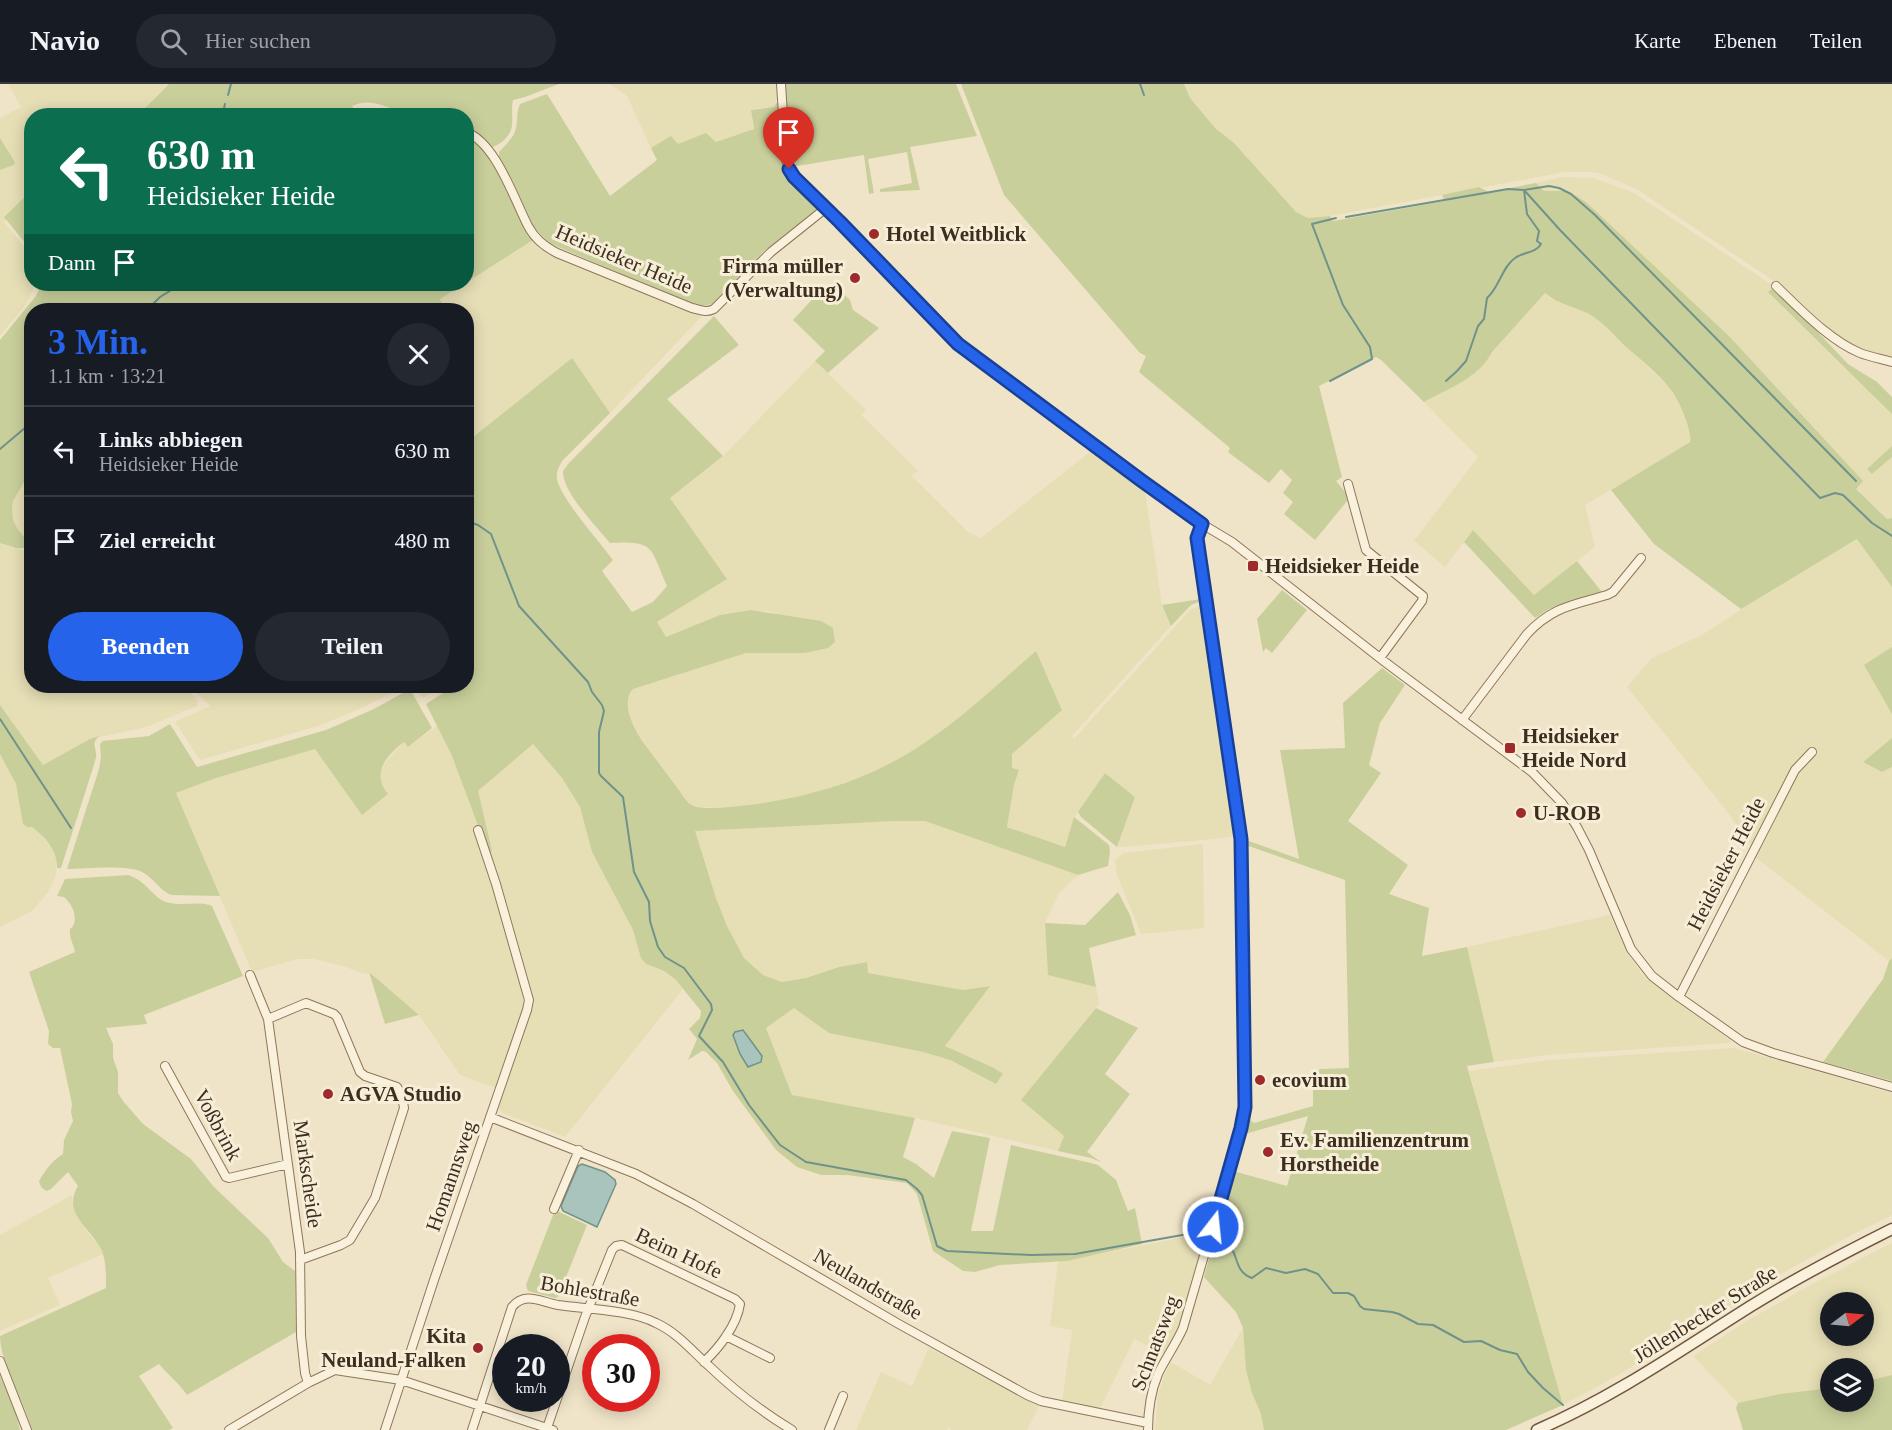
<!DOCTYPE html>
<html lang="de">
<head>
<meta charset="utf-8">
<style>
	body { margin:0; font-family:Georgia,serif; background:#242831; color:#f1f3f6; height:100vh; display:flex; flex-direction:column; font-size:22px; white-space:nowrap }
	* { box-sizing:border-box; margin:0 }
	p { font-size:20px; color:#9ea1a6 }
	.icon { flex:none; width:33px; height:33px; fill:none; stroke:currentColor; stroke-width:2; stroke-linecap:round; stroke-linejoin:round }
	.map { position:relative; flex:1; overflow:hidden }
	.side { position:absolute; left:24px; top:219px; width:450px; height:390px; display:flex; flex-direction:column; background:#171b24; border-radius:24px; box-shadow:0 3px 15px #0003 }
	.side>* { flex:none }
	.guide { position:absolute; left:24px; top:24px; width:450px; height:183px; border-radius:24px; box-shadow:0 3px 15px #0003; background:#0b6e4f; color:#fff; overflow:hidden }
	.needle { width:39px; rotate:74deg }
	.controls { position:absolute; left:1820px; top:1208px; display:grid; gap:12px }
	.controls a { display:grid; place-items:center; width:54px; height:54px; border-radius:50%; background:#171b24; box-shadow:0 3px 15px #0003; font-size:30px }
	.speed { position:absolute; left:492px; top:1250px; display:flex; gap:12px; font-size:30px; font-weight:700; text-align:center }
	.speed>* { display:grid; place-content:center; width:78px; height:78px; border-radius:50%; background:#171b24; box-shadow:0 3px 15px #0003; line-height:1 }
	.speed small { font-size:15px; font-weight:400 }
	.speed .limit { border:9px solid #d22; background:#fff; color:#111 }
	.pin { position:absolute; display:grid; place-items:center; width:51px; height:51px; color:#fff; margin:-62px -26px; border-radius:50% 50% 50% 0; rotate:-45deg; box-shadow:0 0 6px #0007 }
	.pin .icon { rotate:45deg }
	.me { position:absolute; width:66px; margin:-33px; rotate:16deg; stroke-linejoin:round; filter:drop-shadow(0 0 4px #0008) }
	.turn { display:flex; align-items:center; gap:21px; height:126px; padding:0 24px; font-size:27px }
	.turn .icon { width:78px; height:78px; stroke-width:2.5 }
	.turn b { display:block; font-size:42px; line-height:51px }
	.then { display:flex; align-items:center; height:57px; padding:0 24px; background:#0003; gap:12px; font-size:22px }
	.round { display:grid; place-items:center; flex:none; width:63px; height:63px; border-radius:32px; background:#242831 }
	.head { display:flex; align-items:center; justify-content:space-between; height:102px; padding:0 24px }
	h1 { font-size:36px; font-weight:700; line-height:45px; color:#2563eb }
	.action { display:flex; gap:12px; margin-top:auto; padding:12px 24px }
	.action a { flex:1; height:69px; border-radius:36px; background:#2563eb; color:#fff; font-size:24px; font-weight:700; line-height:69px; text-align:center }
	.action a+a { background:#242831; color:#f1f3f6 }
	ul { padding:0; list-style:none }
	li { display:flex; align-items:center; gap:18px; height:90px; padding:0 24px; border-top:2px solid #363941 }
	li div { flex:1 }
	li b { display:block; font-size:22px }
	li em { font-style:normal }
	header { display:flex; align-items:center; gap:36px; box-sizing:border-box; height:84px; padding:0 30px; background:#171b24; border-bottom:2px solid #363941 }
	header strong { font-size:28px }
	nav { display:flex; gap:33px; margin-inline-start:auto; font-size:21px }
	.search { width:420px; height:54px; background:#242831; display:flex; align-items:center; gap:15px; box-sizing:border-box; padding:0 21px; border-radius:33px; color:#9ea1a6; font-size:22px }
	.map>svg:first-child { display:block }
	.farmland { fill:#e6deb5; fill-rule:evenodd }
	.green { fill:#c9cf9b; fill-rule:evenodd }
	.water { fill:#a9c4bc; stroke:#6f938a; stroke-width:1.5 }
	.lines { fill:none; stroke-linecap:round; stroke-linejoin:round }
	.stream { stroke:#6f938a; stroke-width:2 }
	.street-casing { stroke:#8d765c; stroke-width:10 }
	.secondary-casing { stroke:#6f573f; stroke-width:13 }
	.street { stroke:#faf1dc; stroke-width:8 }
	.secondary { stroke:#faf1dc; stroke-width:10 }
	.route-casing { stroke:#184099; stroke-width:15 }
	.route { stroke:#2563eb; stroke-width:10 }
	.poi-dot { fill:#9e2a2b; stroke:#f7eed8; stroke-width:2 }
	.labels { text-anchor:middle; stroke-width:6; stroke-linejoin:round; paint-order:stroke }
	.poi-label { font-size:21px; font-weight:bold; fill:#3d2e20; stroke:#f7eed8; text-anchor:start }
	.street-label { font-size:21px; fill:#3d2e20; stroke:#f7eed8 }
</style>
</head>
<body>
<header>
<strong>Navio</strong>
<div class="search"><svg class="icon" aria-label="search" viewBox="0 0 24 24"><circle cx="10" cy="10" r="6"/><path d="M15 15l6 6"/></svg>Hier suchen</div>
<nav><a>Karte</a><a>Ebenen</a><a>Teilen</a></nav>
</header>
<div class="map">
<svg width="1892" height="1346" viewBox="0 0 1892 1346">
	<rect width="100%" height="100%" fill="#f0e4c8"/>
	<!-- farmland -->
	<path class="farmland" d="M8,0H169L138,31L32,32L31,114L4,138L31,171L32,200H36L25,221L0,252V86L14,81L15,78L0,54V34L21,23Z
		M610,0H779L780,6L774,23L751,25L753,45L716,58L678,60L671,53L651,64L627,12Z
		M1184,0H1892V273L1861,266L1844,257L1817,237L1777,199L1638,106L1602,90L1591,88H1565L1330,132L1308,134L1296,128L1234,59L1216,45L1190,14Z
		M1562,93L1594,94L1634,109L1775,203L1892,330V362L1868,385L1872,390L1892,373V434L1887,435L1855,404L1862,397L1730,253L1664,192L1558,106L1544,107L1536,99Z
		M533,156L536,161L556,173L700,229L701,233L610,329L572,274L467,358L466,226H445L440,215L464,200H466L467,198Z
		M1545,209L1550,214L1581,226L1596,234L1672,306L1676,313L1692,354L1686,361L1585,421L1595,463L1534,511L1473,446L1445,483L1414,457L1478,373L1424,318L1489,274L1492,268Z
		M815,277L866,326L861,331L918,387L911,391L968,448L981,454L1091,367L1145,408L1162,521L1171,542L1072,652L1074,655L1190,526L1202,521L1235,745L1234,750L1230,753L1203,756L1124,763H1117L1135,713L1105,689L1075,733L1065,763L1007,743L1014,701L1019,687L1012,685V670L1062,625L1036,568L956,637L926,658L890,680L862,692L815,709L792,715L763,719L723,724L700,723L690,720L686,715L639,652L631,635L627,617L628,610L633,605L746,569H805L774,528L751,526L720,531L666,554L657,538L727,495L670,414L723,372Z
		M31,352V457L25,454L10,450L0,381Z
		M0,454L31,471L32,602H183L198,617L197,622L147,643L90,655L43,681L0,621Z
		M1858,455L1892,503V563L1865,582L1892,630V654L1863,678L1882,688L1892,683V874L1889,877L1755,773L1797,691L1812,671L1795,681L1783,700L1751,763L1726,726L1627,603L1652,574L1702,551L1754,517Z
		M190,602H405L355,627L318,642L200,676L175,638L210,622Z
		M415,602H442L423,614Z
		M437,642L452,672L481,745L474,749L500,824L523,907V924L496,1004L460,991L419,931L370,889L365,890L343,882L314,875H297L252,888L176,709L216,694L315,665L387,710L382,703L379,690L386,677L404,658L408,663Z
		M533,660L562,694L580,723L592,768L633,846L641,874L654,884L664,887L676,896L683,905L565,1053L503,1029L499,1025V1019L531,925L488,768L478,707Z
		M0,670L16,700L24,740L37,746L55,768L57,776L56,791L48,808L32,827L0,843Z
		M894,737H925L1078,791L1059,809L1045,839L1048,890L1096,903L1099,920L1021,1016L1064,1052L1058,1067L915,1034L792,1011L766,944L794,923L829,949L923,968L949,976L996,1000L1003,991L994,984L945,962L989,902L963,906L868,889L866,878L839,883L806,894L782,898L763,891L744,874L727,842L716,814L694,747Z
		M1203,760L1204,844L1141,850L1117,791L1115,777L1118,773L1124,769Z
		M1610,831L1627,869L1642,890L1673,915L1731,957L1730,959L1548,971L1494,978L1467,863Z
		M1734,964L1892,1009V1131L1853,1150L1779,1191L1620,1290L1563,1321L1469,987L1549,976Z
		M72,1111V1117L86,1146L98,1160L103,1170L48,1194L60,1221L0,1247V1151Z
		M1205,1149L1180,1242L1165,1270L1134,1255L1100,1325L1062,1318L1072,1246L1050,1242L1058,1178Z
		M1892,1159V1291L1863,1298V1284H1830V1304L1780,1310L1738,1319L1693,1272L1750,1235L1814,1199ZM1830,1218H1863V1251H1830Z
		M1243,1244L1246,1286L1252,1309L1261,1330L1264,1346H1155L1158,1311L1164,1292L1171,1278L1210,1301Z
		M929,1264L1039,1321L1027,1346H952L948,1344L947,1346H856L881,1288L912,1302Z"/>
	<!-- green -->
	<path class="green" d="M169,0H559L525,13L513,16C511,25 513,33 512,41C511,55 495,64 484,66L499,85L533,156L467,198L466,32C450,31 426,35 410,31C390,26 373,12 352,22L359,32H144L142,27Z
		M783,0H956L977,52L910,63L920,106L880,108V105L912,99L907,68L868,75L874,109L869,110L864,71L791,83Z
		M961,0H1184L1190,14L1216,45L1234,59L1296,128L1308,134L1330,132L1333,137L1445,117L1442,111L1479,103L1489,108L1536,99L1544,107C1564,106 1571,107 1587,119L1730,253L1863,397L1856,405L1887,435L1892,434V503L1857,455L1741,525L1654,460L1611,406L1690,358C1693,349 1678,315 1672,307C1659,290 1641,276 1625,262C1615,252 1605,241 1594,233C1579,223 1558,221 1545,209L1492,268C1479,294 1447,305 1424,318L1381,276L1376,273L1319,302L1342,393L1336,397L1346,409L1348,416L1315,456L1284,430L1293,418L1283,409L1292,396L1281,385L1269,399L1228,368L1230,364L1139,288L1146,272L1140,269L1004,111Z
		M547,10L610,112L657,76L651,64L671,52L678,60L706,49L716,58L754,45L751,26L774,23L777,18L781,24L784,79L788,90L818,124L764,167L712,220L702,222L681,216L549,159L533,143L499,73V68C505,61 514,54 516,44C518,36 516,29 520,20Z
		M0,54L15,78L14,81L0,86Z
		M31,107V166L4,133Z
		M42,200H464L440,215L445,226H32L31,386L13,417L12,423L13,436L18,446L24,453L31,457V465L25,462L24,464H17L0,459V256L36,212Z
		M834,201L850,216L853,226L879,244L828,289L815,277L825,267L793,236L822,205Z
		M1775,203L1848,280L1877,298L1892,313V330L1768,208Z
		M714,232L739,261L667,315L723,372L670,414L727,495L657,538L666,553L720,531L751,526L821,537L833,544L835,558L828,564L805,569H746L633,605C620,618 634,645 643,658C655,674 667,690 679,706C682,710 686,717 690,720C703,728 734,722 749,721C813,713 874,694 927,657C966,631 1000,598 1036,567L1062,626L1012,670V684L1019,686L1014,701L1007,743L1065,763L1074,733L1109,761L1110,767L1108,782L1078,791L925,737H894L695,747L716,814L727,842L744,874L763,891L782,898L806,894L839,883L867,878L868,889L963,906L990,902L945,962L994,984L1003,990L996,1000L950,976L923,968L829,949L794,924L766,944L792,1011L915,1034L903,1073L916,1080L934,1094L952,1047L990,1054L971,1147H993L1011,1061L1091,1079L1098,1081L1116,1096L1128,1127L1135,1124L1142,1160L1067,1177L1000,1181L975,1188L963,1187L933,1167L917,1110L907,1099L847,1091H821L797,1083L776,1066L733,1007L717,979L706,968L702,967L688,976L697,955L689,945L700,934L701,927L676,896L664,887L646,880L641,874L633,846L592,768L580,723L562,694L533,660L478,707L492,767L488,768L452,672L426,620L454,602H466L467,593L470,591L466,585L467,358L572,274L610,329L562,377C559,383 556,388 557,395C561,415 599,457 613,476L602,487L632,528L653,518L667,502C650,465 657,456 610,459C597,443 562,408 563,387L568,380ZM743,946L745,947L760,979L749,983L740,970L733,951L735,948Z
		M1892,362V373L1872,390L1867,385Z
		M1473,446L1534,511L1577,477L1602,508L1549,525L1535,534L1464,458Z
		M1282,506L1307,526L1272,569L1266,564L1263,568L1257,535Z
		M1201,515V517L1191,521L1171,542L1162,521Z
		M1892,563V630L1864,581Z
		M1382,584L1405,601L1380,639L1369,681L1381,689L1348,737L1408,781L1389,810L1429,824L1422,872L1467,863L1494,978L1467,982L1563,1321L1506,1346H1264L1261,1330L1252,1309L1246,1286L1243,1244L1236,1228L1204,1193L1233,1087L1287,1102L1308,1032L1245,1050L1250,1030V1036L1254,1039L1313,1022V993L1320,985L1349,984L1345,796L1246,761V756L1299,775L1280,666L1345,664L1343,619Z
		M410,605L432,644L408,663L404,658C386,672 371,689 388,710L362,731L315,665L216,694L176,709L220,812L171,811C159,806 154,794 142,788C126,780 86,785 67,785L99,685L101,673L100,660L103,657L149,652L170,640L197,683L326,646L374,625Z
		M0,621L43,681L90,655L99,652C92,659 95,661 96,669C97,673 94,680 93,684L61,784H57C58,767 45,753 32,743H27L23,740L16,700L0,670Z
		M1892,654V683L1882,688L1863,678Z
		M1105,689L1135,713L1117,763L1081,733L1078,728Z
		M128,791C147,797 152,813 166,818C181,823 198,816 212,822L243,892L144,931L147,940L106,944L113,960V974L118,988V1009L123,1017L143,1040L191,1075L214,1103L268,1154L283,1178L295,1187L296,1248L187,1311C179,1299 168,1291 159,1280L139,1292L173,1344L169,1346H32C24,1317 0,1279 0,1252L106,1204V1200C106,1189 106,1178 102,1167C92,1144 61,1130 78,1102L68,1088L51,1105L47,1107C42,1105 40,1102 39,1097C45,1086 53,1076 63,1070L64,1056L73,1037L71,1028L72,1020L60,964H53L48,960L49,947L29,888L75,868C74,862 70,855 70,849C70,841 71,847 74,840C77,830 71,819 64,813L57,812L65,795Z
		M1118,808L1130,831L1136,851L1089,864L1096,903L1048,891L1045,839L1085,841Z
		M1892,874V997L1823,978L1883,895L1889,877Z
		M369,888L419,931L385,940Z
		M1096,924L1138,944L1105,990L1130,1010L1087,1068L1101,1078L1091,1074L1058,1067L1064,1052L1021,1016Z
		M555,1126L587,1141L558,1213L555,1214L528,1207L526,1201Z
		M1892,1291V1346H1743L1736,1324L1738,1319L1780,1310L1830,1304V1317H1863V1298Z
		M0,1292L15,1326L20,1346H0Z"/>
	<!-- water -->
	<path class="water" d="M743,946L762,972L761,978L748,983L740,970L733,951L735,948Z
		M582,1080L605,1088L615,1096L616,1100L597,1143L563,1127L561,1122L578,1082Z"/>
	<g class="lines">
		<!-- stream -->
		<path class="stream" d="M1140,0L1144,11
			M228,11L231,0
			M222,32L225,20
			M1524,106L1560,146L1820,414L1835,409L1843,411L1872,439L1892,452
			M1346,133L1508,105L1524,106L1549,102L1559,104L1571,110L1595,131L1856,397
			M147,226L160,213L181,200
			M1330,297L1372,275L1370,263L1343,221L1312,140L1336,134
			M1446,297L1457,287L1466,277L1478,242L1484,235L1487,214C1499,204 1502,183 1515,174C1523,168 1536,169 1541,160L1537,157L1539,147L1527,130L1524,106
			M0,365L32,338
			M466,437L478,441L491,450L519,522L588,598L592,608L602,621L604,627L599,648V689L601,692L623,713L634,788L649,818L650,837L658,863L665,873L684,884L711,920L712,926L699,952L723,978L749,1021L780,1061L806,1078L906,1096L917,1105L922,1111L937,1162L947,1167L1031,1171L1075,1170L1205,1147
			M0,635L71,744
			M1221,1154C1241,1164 1231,1187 1252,1194L1266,1184L1286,1189L1305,1185L1318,1190L1333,1209H1348L1354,1212L1360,1222L1364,1225L1392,1228L1399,1230L1418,1240L1433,1241L1464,1258L1481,1257L1500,1266L1517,1270L1528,1288L1543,1304L1563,1321"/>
		<!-- street casing -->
		<g class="street-casing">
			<path id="street" d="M781,0L786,76L794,93L840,138L959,260L1142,397L1202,440L1232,458L1385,578L1532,688L1562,719L1577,743L1589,766L1631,865L1652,892L1679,913L1743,958L1773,969L1892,1003
				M466,48C496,59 514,115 528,142C535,155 544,162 557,169L692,224C701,226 706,229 714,225L771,168L826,124
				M1776,202C1800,225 1829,256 1860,269C1870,273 1882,275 1892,278
				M1348,400L1366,466L1423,512L1422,517L1380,574
				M1462,636L1527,550C1552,523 1573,521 1607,511L1613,508L1641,474
				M250,891L268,935L300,1168L301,1252L305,1289L308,1299
				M1679,913L1795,686L1812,668
				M268,935L306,919L334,930L337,933L360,988L365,992L397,1003L402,1012L404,1024L375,1114L350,1156L341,1161L300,1176
				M165,982L226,1093L229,1094L288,1080
				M490,1033L636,1090L693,1120L897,1239L1027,1311L1041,1317L1148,1339
				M554,1125L579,1066
				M726,1252L770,1274
				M0,1277L27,1346
				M547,1344L585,1233L612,1166L616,1162L622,1161L735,1215L740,1220C737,1241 719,1264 704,1278
				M229,1346L308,1299L335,1286L401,1296L553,1346
				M385,1346L434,1196L527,926L529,916L496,800L478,746
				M472,1346L512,1223C525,1207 541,1218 558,1221C586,1225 631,1226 656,1239C678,1249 692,1267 709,1282C734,1306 762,1328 792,1346
				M829,1346L843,1312
				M1148,1346C1148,1327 1151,1307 1158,1290C1165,1275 1176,1260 1183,1244L1241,1044L1245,1023L1241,755L1197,454L1202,440"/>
		</g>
		<!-- secondary casing -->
		<g class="secondary-casing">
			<path id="secondary" d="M1537,1346C1614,1313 1681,1266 1751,1222C1796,1194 1844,1169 1892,1145"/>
		</g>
		<!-- street -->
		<use href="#street" class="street"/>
		<!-- secondary -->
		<use href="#secondary" class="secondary"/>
	</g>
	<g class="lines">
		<!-- route casing -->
		<g class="route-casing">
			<path id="route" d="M789,85L794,93L840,138L958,260L1142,397L1202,440L1197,454L1241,755L1245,1023L1241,1044L1213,1143"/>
		</g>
		<!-- route -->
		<use href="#route" class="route"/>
	</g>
	<!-- markers -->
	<g class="poi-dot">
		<circle cx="874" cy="150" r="6"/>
		<circle cx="855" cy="194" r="6"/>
		<rect x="1247" y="476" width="12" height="12" rx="3"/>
		<rect x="1504" y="658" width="12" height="12" rx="3"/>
		<circle cx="1521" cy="729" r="6"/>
		<circle cx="1260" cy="996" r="6"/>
		<circle cx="328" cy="1010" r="6"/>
		<circle cx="1268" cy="1068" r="6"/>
		<circle cx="478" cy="1264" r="6"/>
	</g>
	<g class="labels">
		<!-- poi labels -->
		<g class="poi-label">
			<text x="886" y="157">Hotel Weitblick</text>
			<text x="843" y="189" text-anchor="end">Firma müller<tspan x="843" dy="24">(Verwaltung)</tspan></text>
			<text x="1265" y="489">Heidsieker Heide</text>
			<text x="1522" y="659">Heidsieker<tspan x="1522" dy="24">Heide Nord</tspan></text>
			<text x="1533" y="736">U-ROB</text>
			<text x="1272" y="1003">ecovium</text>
			<text x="340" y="1017">AGVA Studio</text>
			<text x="1280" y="1063">Ev. Familienzentrum<tspan x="1280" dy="24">Horstheide</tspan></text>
			<text x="466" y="1259" text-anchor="end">Kita<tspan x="466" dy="24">Neuland-Falken</tspan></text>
		</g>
		<!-- street labels -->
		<g class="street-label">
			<text transform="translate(624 175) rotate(23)" y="7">Heidsieker Heide</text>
			<text transform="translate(1726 780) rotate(-63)" y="7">Heidsieker Heide</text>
			<text transform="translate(218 1041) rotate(62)" y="7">Voßbrink</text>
			<text transform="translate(308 1090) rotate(82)" y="7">Markscheide</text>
			<text transform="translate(451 1092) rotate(-71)" y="7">Homannsweg</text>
			<text transform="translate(679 1169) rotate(25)" y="7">Beim Hofe</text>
			<text transform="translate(868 1200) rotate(30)" y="7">Neulandstraße</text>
			<text transform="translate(590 1207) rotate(10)" y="7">Bohlestraße</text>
			<text transform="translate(1705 1230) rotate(-32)" y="7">Jöllenbecker Straße</text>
			<text transform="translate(1155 1259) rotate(-69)" y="7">Schnatsweg</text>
		</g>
	</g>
</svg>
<div class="controls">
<a><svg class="needle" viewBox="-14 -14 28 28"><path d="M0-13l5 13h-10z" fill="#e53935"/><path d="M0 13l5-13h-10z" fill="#9ea1a6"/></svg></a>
<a><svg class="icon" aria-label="layers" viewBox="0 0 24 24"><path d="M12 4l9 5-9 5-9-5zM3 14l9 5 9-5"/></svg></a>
</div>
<div class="speed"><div>20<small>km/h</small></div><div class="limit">30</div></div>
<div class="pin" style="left:789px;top:85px;background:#d93025"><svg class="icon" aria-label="arrive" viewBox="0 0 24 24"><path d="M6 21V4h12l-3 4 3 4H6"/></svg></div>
<svg class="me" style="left:1213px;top:1143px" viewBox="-20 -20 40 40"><circle r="17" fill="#2563eb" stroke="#fff" stroke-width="3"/><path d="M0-11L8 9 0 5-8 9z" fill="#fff"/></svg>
<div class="guide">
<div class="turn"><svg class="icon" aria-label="left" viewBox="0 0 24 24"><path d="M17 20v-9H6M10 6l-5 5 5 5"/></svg><div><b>630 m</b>Heidsieker Heide</div></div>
<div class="then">Dann<svg class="icon" aria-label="arrive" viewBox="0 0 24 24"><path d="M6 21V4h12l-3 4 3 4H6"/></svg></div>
</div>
<section class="side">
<div class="head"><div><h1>3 Min.</h1><p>1.1 km · 13:21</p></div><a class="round"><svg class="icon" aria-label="close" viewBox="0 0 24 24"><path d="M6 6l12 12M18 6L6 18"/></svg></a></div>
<ul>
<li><svg class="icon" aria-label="left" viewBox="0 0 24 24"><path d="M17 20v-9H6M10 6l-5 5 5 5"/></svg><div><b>Links abbiegen</b><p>Heidsieker Heide</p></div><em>630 m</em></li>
<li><svg class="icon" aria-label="arrive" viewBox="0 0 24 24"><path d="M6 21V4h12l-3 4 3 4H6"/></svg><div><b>Ziel erreicht</b></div><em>480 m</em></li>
</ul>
<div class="action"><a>Beenden</a><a>Teilen</a></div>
</section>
</div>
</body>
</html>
